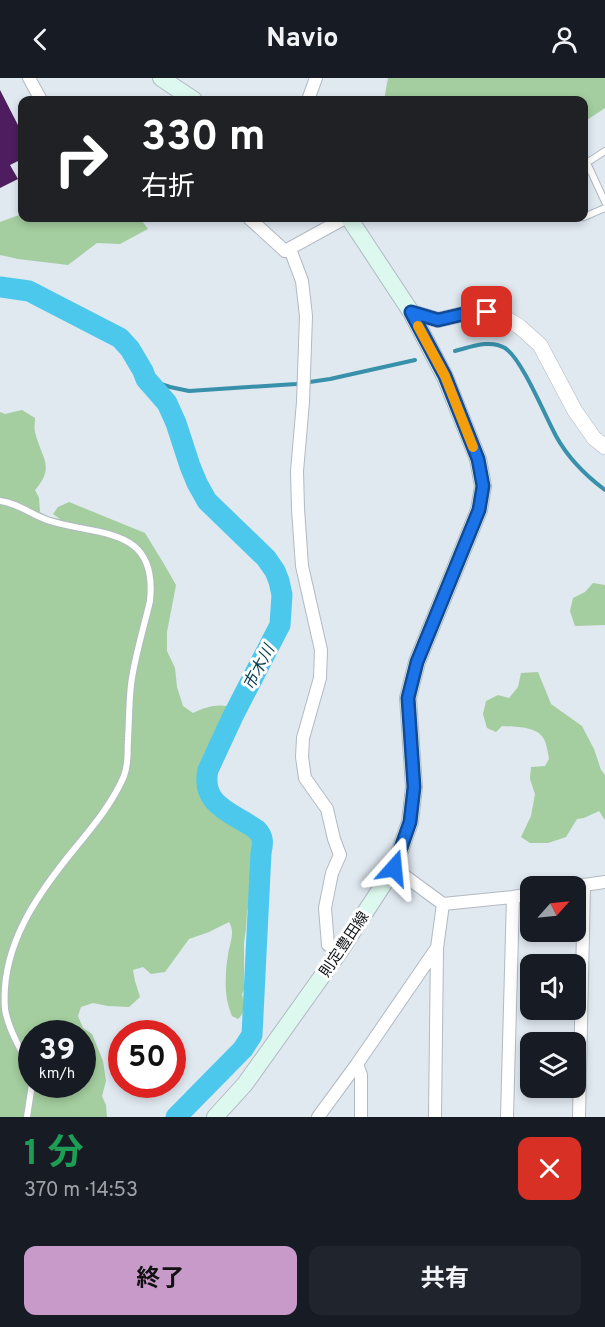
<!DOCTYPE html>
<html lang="ja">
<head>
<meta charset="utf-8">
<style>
	body { margin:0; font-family:Overpass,"Noto Sans JP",sans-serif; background:#20242c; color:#f1f3f6; height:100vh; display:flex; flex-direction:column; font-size:22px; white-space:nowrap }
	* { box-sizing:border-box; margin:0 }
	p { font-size:20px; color:#9ea1a6 }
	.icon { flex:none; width:33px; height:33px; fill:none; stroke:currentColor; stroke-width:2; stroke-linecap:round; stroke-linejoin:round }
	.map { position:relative; height:1039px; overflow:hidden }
	.details { display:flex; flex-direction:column; background:#171b24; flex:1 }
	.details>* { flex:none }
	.top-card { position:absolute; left:18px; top:18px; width:570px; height:126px; border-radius:12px; box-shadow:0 3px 9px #0003; background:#202124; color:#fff; overflow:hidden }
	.needle { width:39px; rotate:63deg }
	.buttons { position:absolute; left:520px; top:798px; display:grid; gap:12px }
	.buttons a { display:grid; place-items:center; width:66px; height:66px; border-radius:12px; background:#171b24; box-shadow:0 3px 9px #0003; font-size:30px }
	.speed { position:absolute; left:18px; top:942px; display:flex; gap:12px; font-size:30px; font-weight:700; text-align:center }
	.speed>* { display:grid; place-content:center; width:78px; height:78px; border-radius:50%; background:#171b24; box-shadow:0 3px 9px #0003; line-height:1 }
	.speed small { font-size:15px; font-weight:400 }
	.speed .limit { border:9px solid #d22; background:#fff; color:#111 }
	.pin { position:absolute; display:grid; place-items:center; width:51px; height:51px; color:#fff; margin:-26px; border-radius:12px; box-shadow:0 3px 9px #0006 }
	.me { position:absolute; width:66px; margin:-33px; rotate:18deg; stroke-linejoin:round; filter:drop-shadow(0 0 4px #0008) }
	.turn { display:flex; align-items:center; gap:21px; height:126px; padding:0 24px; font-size:27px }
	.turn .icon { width:78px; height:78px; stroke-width:2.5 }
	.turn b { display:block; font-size:42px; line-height:51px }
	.round { display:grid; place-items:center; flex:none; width:63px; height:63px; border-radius:12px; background:#20242c }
	.headline { display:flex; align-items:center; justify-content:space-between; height:102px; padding:0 24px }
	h1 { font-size:36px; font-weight:700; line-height:45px; color:#1e9e55 }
	.primary-button { display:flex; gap:12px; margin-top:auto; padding:12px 24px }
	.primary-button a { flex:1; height:69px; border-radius:12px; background:#c79aca; color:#111; font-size:24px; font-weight:700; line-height:69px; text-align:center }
	.primary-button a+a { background:#20242c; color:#f1f3f6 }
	header { display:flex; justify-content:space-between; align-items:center; height:78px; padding:0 24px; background:#171b24; font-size:27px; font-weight:700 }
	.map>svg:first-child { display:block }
	.green { fill:#a4ce9f; fill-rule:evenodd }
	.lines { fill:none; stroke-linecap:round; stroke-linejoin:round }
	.stream { stroke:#3890aa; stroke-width:4 }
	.river { stroke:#4bc8ec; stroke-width:21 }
	.building { fill:#4e1d5f }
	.service-casing { stroke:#b2b9c2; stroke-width:8 }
	.minor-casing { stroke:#b2b9c2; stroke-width:14 }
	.tertiary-casing { stroke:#b2b9c2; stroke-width:16 }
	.secondary-casing { stroke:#b2b9c2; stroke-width:18 }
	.service { stroke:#fff; stroke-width:6 }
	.minor { stroke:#fff; stroke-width:12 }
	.tertiary { stroke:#fff; stroke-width:15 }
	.secondary { stroke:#ddf8ee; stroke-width:16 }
	.route-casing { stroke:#114b97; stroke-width:15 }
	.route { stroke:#1a73e8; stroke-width:10 }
	.slow { stroke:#f59e0b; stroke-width:10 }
	.labels { text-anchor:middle; stroke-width:6; stroke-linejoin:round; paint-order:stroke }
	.street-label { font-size:15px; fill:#0c0e11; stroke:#fff }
	.water-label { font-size:16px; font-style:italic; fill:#023c4b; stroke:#fff }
</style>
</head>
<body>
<header><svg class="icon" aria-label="back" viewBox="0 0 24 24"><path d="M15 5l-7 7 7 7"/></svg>Navio<svg class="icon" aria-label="person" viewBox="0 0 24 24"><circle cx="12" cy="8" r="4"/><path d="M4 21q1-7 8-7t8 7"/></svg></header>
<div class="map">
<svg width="605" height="1039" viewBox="0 0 605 1039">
	<rect width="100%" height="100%" fill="#e0e8f0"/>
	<!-- green -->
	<path class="green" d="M388,0H605V30L584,44V22H384Z
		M22,136V140H140L148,151L120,166L97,165L68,187L18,181L0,177V144Z
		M22,332L35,340C35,344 34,350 35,354C41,380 56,388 35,412L39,420L40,434L49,439L60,441L53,436L58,429L69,424L145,455L164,486L176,507L167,554V573L175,590L177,609L183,628L193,635C204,630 214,626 227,628L228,635L203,696C200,740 244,732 259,759L252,766L251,818L247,834L246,851L244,865V912L242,916C244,925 246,934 238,941L232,938C226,923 225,912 226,896C226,890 227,883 228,877C229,866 236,855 229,844L209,854L189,861L165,894L151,896L143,889L133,892L135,903L140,919L129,929L108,928L93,925L81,929L78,938L83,950L92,956L103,983L106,1003L102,1018L106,1027L107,1039H0V334L5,336ZM32,956H82V1006H32Z
		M593,505L605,507V547L575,548L570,533L573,520L585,514Z
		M538,594L551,626L582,648L594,671L601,692L605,697V742L599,733L584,740L577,741L566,759L548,765H530L521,759L531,738L535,716L530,701L531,689L545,688L549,681C548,675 547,667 544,661C537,648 515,649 502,648L496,654L487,650L483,636L486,623L498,617L509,620L518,609L521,595Z"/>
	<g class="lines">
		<!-- stream -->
		<path class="stream" d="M455,273C471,269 490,261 505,270C522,281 545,338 556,358C568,380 585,397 605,412
			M146,301L170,309L189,313L296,306L330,301L415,282"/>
		<!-- river -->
		<path class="river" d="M0,209L29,213L120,260L130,271L143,293L146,301L167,325L176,345L190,388L197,405L207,423L266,480L275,493L279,503L282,517L280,547L233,638L208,692C200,728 234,735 257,752C264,759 263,766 261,775L252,957L243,971L176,1039"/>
	</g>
	<!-- building -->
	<path class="building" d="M0,12L22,55V81L10,87L18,101L0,110Z"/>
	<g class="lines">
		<!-- service casing -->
		<g class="service-casing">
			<path id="service" d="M587,85L605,124
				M585,86L605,73
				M584,139L605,130
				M0,423C18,425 30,436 47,442C97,459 158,446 150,523C144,549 134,581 131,607C129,625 129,644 128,662C127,674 129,685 124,698C113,724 94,747 76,769C38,815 0,868 5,931C9,956 25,975 32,999
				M27,1039L32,1006"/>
		</g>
		<!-- minor casing -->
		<g class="minor-casing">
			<path id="minor" d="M29,0L41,22
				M308,22L316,0
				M249,140L285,173L345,140
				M290,171L302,203L306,238L303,324L297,393L298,431L302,488L321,572L320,600L303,660L302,679L305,700L327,731L334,761L340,777L332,795L325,830L328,867L340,873
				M394,790L443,826L513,819L531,816
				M577,808L605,804
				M357,986L361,997V1039
				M318,1039L357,986L436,871
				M435,1039L437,870L443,826
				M507,1039L513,819
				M579,1039L584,807"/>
		</g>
		<!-- tertiary casing -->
		<g class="tertiary-casing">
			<path id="tertiary" d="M411,234L438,242L472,234H487L507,241L520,249L540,267L575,333L594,360L605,369"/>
		</g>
		<!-- secondary casing -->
		<g class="secondary-casing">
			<path id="secondary" d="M161,0L194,22
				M215,1039L245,1006L340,873L394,790L410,744L414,709L408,620L417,584L479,432L483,408L478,381L445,299L411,234L349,140"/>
		</g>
		<!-- service -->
		<use href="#service" class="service"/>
		<!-- minor -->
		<use href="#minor" class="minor"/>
		<!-- tertiary -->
		<use href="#tertiary" class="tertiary"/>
		<!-- secondary -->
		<use href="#secondary" class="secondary"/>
	</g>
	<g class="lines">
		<!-- route casing -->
		<g class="route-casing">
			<path id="route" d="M394,790L410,744L414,709L408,620L417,584L479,432L483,408L478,381L445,298L411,234L438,242L472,234H487"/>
		</g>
		<!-- route -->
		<use href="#route" class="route"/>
		<!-- slow -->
		<path class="slow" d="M418,248L445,298L473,369"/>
	</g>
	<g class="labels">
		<!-- street labels -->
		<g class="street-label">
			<text transform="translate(344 866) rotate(-56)" y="5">則定豊田線</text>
		</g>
		<!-- water labels -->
		<g class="water-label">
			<text transform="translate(258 589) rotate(-62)" y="6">市木川</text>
		</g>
	</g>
</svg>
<div class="buttons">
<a><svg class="needle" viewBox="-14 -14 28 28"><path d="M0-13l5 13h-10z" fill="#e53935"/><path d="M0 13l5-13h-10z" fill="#9ea1a6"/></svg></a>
<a><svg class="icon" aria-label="sound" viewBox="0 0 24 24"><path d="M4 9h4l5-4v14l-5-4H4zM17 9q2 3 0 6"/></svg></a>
<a><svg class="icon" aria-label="layers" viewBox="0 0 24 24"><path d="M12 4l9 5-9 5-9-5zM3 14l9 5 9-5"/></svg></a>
</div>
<div class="speed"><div>39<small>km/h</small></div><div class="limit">50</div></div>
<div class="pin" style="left:487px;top:234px;background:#d93025"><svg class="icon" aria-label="arrive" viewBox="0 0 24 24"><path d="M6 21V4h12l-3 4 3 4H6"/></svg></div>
<svg class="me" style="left:394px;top:790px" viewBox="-20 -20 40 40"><path d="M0-17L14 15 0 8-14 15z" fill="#1a73e8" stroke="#fff" stroke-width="4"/></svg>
<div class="top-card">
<div class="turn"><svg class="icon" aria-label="right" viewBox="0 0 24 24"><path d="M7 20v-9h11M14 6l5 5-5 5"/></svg><div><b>330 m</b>右折</div></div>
</div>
</div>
<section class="details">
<div class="headline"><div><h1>1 分</h1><p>370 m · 14:53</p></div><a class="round" style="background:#d93025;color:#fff"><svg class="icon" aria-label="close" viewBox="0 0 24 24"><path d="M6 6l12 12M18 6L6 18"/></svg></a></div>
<div class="primary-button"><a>終了</a><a>共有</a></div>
</section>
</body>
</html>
